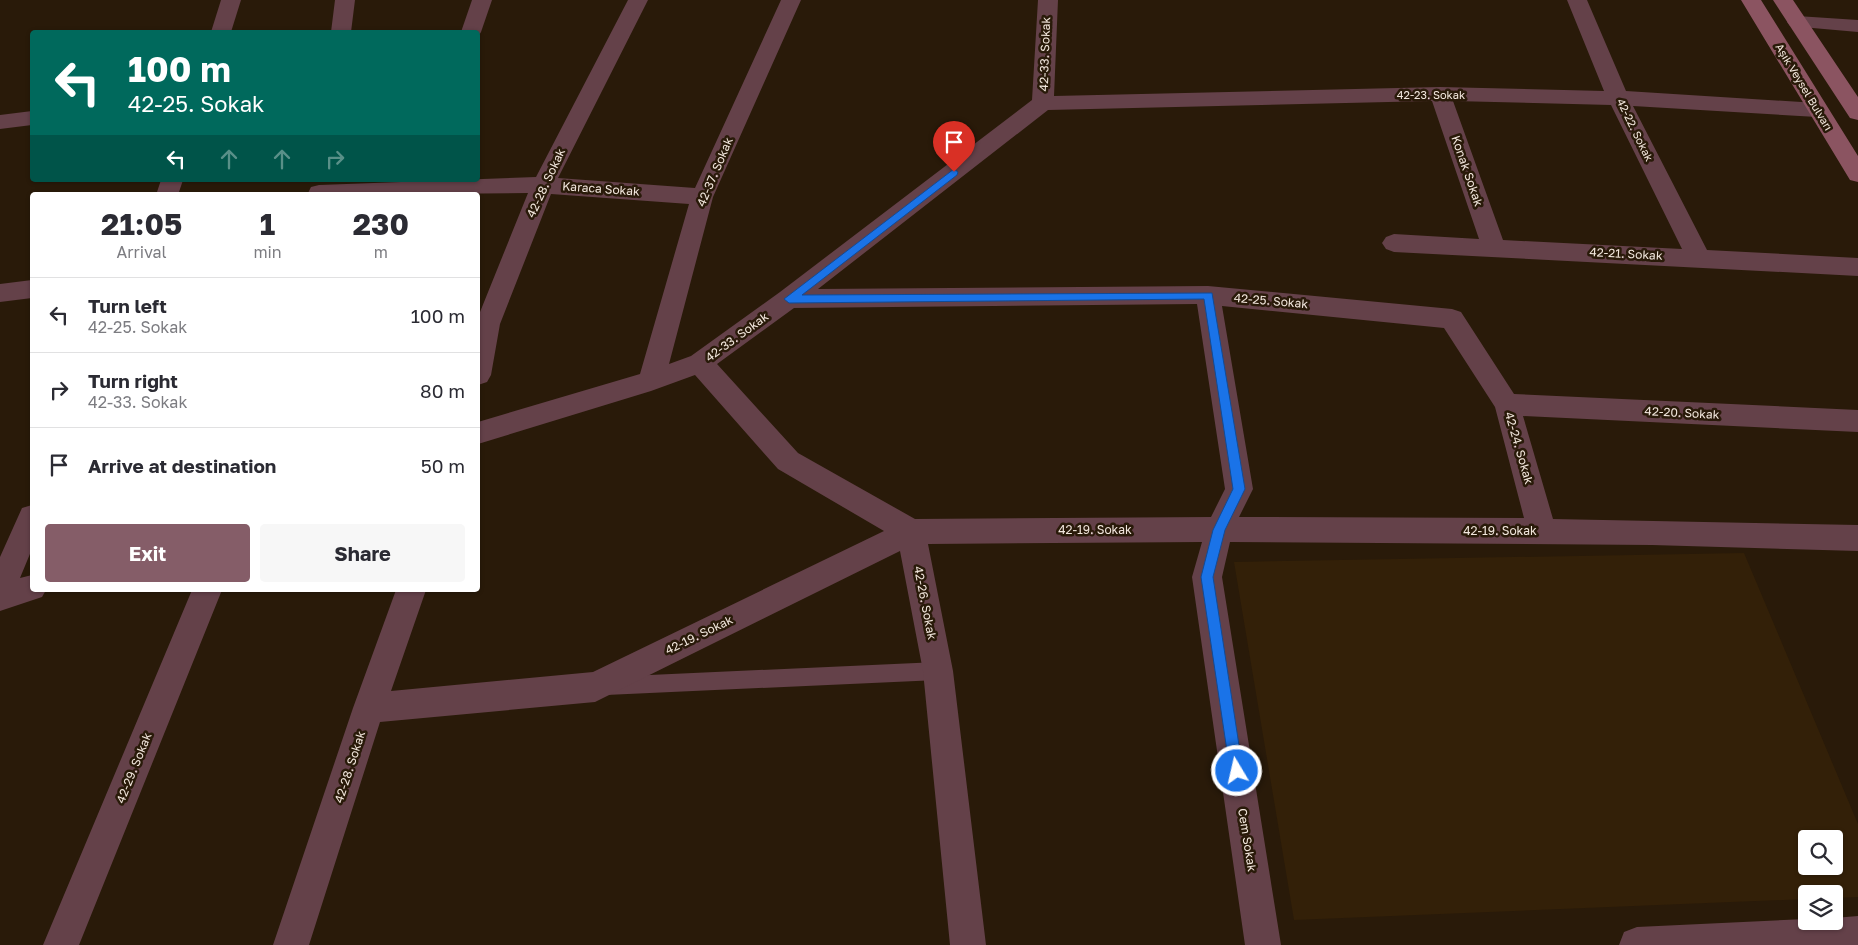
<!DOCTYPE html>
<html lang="en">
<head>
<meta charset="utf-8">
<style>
	body { margin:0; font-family:"Golos Text",sans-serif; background:#f7f7f7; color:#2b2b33; height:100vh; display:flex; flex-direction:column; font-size:19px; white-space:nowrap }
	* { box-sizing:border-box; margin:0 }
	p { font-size:16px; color:#7c7c81 }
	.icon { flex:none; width:28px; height:28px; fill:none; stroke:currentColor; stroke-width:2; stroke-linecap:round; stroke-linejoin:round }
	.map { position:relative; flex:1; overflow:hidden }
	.sheet { position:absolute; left:30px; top:192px; width:450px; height:400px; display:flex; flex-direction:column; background:#fff; border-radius:5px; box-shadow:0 1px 4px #0004 }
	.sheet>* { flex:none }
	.guide { position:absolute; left:30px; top:30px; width:450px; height:152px; border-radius:5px; box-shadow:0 1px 4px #0004; background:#00695c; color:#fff; overflow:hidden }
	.fabs { position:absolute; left:1798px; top:830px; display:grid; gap:10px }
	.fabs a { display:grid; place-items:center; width:45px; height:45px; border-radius:5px; background:#fff; box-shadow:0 1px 4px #0004; font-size:25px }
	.pin { position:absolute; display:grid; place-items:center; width:42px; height:42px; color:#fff; margin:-51px -21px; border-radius:50% 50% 50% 0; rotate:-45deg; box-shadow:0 0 5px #0007 }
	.pin .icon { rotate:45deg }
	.me { position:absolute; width:55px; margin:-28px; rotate:351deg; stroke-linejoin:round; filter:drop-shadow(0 0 4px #0008) }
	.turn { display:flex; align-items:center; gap:18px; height:105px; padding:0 15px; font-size:22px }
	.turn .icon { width:65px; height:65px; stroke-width:2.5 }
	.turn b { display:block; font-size:35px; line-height:42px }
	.lanes { display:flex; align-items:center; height:48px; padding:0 15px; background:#0003; justify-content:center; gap:25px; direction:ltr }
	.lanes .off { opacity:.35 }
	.eta { display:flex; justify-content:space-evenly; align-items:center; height:85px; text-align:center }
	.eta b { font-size:30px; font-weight:700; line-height:35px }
	.action { display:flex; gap:10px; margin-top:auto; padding:10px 15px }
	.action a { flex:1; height:58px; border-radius:5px; background:#855d68; color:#fff; font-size:20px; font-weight:700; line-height:58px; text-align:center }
	.action a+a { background:#f7f7f7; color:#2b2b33 }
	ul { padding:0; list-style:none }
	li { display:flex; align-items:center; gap:15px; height:75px; padding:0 15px; border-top:1px solid #e1e1e2 }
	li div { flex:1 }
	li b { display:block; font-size:19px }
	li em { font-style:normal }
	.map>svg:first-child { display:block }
	.built { fill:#332008; fill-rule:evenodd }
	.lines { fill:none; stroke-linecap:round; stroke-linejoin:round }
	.service { fill:#644149; fill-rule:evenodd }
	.minor { fill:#644149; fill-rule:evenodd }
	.secondary { fill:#8b5461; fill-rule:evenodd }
	.route { fill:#1a73e8; stroke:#114b97 }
	.labels { text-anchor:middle; stroke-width:5; stroke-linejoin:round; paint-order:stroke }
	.far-street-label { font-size:11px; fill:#f2e7dd; stroke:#291a09 }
	.street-label { font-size:12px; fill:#f2e7dd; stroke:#291a09 }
</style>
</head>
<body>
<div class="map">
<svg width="1858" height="945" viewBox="0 0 1858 945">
	<rect width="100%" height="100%" fill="#291a09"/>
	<!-- built -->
	<path class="built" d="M1744,553L1858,824V897L1834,898V894H1806V899L1294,920L1234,562ZM1806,839H1834V866H1806Z"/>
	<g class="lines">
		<!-- service -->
		<path class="service" d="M938,662L945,664L948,671L945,678L938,680L606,695L599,693L596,686L599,679L606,677Z"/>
		<!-- minor -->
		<path class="minor" d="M221,0H241L231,32H211Z
			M335,0H355L351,32H331Z
			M472,0H492L481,32L478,37V32H461Z
			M628,0H648L558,178L695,188L781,0H801L713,197L669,364L691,356L780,292L1032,100L1038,0H1058L1054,96L1440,87L1604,91L1567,0H1587L1626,91L1817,103L1825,105L1828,110L1825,115L1817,117L1633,106L1707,250L1858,258V276L1394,252L1386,249L1382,243L1386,237L1394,234L1479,239L1432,101L1048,110L818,289L1208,286L1452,309L1461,312L1514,394L1858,410V432L1523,416L1553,519L1858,525V551L1652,545L1230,542L1222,577L1281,945H1245L1192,577L1202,542L928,544L953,671L986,945H950L923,671L900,551L595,702L380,722L309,945H273L353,708L396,590H426L391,691L593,672L884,531L778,469L695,375L651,391L478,444V422L640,374L689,204L551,194L500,324L491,375L487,382L478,385V317L528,193L309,195L308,193L311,187L319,185L536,177ZM1453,101L1611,105L1682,249L1503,240ZM1197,304L1225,489L1211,517L915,519L798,453L717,364L794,308ZM1222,306L1444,328L1495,407L1524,518L1239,517L1253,489Z
			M1797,16L1858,20V32L1790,26L1787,22L1790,18Z
			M32,111V125L0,129V115Z
			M161,180H183L178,195H156Z
			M32,280V298L0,302V284Z
			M32,505V549L20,578L32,575V590H46L42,597L0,611V557L22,508Z
			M192,590H222L79,945H43Z
			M1858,916V945H1619L1624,932L1637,927L1806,919V921H1834V918Z"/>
		<!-- secondary -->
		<path class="secondary" d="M1741,0H1761L1858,156V182L1850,180Z
			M1773,0H1793L1858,97V120L1850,118Z"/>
	</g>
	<!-- route -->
	<path class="route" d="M954,169L958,172L957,175L802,295L1212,293L1245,489L1225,530L1213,577L1243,771L1241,775L1237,777L1232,775L1230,771L1201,577L1213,530L1233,489L1204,299L789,303L784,299Z"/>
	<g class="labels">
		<!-- far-street labels -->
		<g class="far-street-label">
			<text transform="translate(1804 87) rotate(59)" y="4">Aşık Veysel Bulvarı</text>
			<text x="1431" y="99">42-23. Sokak</text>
			<text transform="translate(1635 130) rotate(64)" y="4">42-22. Sokak</text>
		</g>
		<!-- street labels -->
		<g class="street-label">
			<text transform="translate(1045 54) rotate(-88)" y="4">42-33. Sokak</text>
			<text transform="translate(1467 171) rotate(71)" y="4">Konak Sokak</text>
			<text transform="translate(715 172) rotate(-67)" y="4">42-37. Sokak</text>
			<text transform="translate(546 183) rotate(-65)" y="4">42-28. Sokak</text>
			<text transform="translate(601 189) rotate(4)" y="4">Karaca Sokak</text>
			<text transform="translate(1626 254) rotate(3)" y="4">42-21. Sokak</text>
			<text transform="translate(1271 301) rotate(5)" y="4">42-25. Sokak</text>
			<text transform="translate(737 337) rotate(-36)" y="4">42-33. Sokak</text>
			<text transform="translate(1682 413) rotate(3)" y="4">42-20. Sokak</text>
			<text transform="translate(1519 448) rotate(74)" y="4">42-24. Sokak</text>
			<text x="1095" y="534">42-19. Sokak</text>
			<text x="1500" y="535">42-19. Sokak</text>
			<text transform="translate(925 603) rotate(79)" y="4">42-26. Sokak</text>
			<text transform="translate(699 635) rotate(-26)" y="4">42-19. Sokak</text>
			<text transform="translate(350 767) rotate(-72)" y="4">42-28. Sokak</text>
			<text transform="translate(134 768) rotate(-68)" y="4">42-29. Sokak</text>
			<text transform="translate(1247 840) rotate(81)" y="4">Cem Sokak</text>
		</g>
	</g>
</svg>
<div class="fabs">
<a><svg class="icon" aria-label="search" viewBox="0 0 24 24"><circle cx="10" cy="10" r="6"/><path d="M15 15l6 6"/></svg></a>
<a><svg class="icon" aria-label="layers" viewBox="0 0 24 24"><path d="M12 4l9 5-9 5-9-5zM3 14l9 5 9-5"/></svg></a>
</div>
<div class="pin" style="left:954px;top:172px;background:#d93025"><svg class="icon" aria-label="arrive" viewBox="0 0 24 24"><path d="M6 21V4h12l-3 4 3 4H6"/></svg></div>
<svg class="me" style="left:1237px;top:771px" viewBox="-20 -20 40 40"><circle r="17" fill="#1a73e8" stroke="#fff" stroke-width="3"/><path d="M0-11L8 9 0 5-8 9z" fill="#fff"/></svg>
<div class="guide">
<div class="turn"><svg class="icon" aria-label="left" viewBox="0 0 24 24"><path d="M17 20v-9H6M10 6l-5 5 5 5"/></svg><div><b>100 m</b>42-25. Sokak</div></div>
<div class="lanes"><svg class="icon" aria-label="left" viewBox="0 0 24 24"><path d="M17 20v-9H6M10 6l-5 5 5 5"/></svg><svg class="icon off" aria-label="ahead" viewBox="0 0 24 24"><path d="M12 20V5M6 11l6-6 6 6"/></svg><svg class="icon off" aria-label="ahead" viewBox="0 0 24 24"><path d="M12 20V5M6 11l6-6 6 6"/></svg><svg class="icon off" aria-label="right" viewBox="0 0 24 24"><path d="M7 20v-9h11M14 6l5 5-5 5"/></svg></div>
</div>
<section class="sheet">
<div class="eta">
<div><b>21:05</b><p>Arrival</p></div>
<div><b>1</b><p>min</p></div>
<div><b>230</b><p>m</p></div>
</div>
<ul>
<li><svg class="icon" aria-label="left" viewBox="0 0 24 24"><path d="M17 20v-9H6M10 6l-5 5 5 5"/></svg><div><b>Turn left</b><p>42-25. Sokak</p></div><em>100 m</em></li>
<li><svg class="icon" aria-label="right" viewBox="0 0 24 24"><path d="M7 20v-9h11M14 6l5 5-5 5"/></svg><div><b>Turn right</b><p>42-33. Sokak</p></div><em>80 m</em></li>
<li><svg class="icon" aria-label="arrive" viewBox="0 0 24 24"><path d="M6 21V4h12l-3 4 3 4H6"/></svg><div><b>Arrive at destination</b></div><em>50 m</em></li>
</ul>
<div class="action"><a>Exit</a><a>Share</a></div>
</section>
</div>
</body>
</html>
